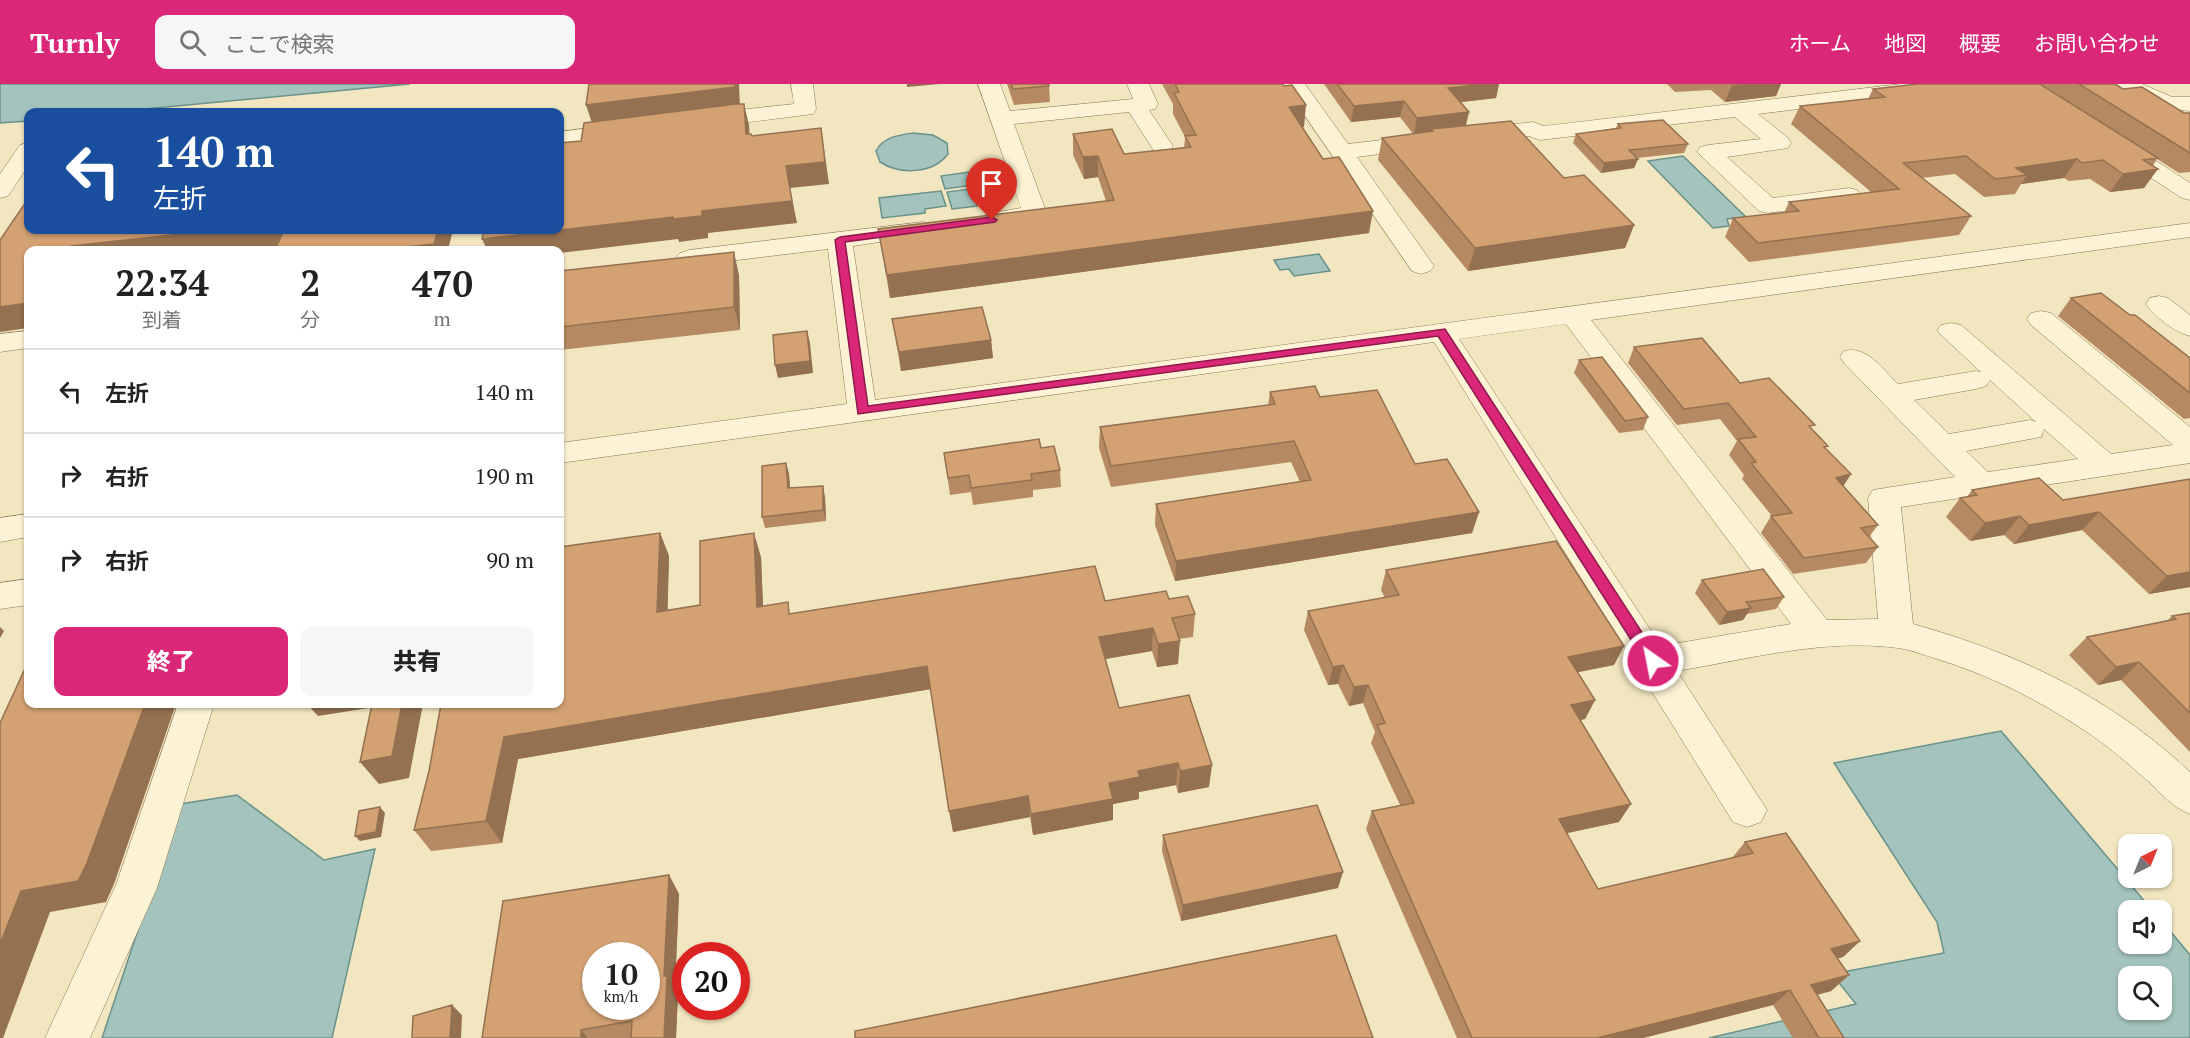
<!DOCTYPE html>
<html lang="ja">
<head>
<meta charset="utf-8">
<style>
	body { margin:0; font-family:"PT Serif","Noto Sans JP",serif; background:#f6f6f6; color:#222; height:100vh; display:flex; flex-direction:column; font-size:22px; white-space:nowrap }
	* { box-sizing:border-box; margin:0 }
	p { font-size:20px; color:#767676 }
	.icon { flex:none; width:33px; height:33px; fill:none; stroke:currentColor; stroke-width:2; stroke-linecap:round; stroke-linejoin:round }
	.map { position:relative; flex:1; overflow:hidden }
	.panel { position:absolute; left:24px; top:162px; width:540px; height:462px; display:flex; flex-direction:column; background:#fff; border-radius:12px; box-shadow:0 2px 4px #0004 }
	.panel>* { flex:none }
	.hud { position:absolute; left:24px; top:24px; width:540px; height:126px; border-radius:12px; box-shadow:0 2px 4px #0004; background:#1a4fa0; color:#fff; overflow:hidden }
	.needle { width:39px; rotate:43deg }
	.fabs { position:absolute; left:2118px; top:750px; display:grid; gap:12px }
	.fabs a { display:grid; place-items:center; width:54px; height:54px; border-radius:12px; background:#fff; box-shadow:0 2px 4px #0004; font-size:30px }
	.speed { position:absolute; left:582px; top:858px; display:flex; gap:12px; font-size:30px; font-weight:700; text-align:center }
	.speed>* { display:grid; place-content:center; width:78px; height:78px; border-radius:50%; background:#fff; box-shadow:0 2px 4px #0004; line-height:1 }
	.speed small { font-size:15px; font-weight:400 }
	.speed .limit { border:9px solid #d22; background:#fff; color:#111 }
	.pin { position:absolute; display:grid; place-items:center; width:51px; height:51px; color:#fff; margin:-62px -26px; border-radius:50% 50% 50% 0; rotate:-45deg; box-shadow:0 0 6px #0007 }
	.pin .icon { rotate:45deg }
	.me { position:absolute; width:66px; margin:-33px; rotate:327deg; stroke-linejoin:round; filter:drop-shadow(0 0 4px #0008) }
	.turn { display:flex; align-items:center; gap:21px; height:126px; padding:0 30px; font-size:27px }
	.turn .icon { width:78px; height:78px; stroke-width:2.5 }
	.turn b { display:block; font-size:42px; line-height:51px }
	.eta { display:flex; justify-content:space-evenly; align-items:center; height:102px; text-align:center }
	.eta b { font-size:36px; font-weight:800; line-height:42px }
	.button { display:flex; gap:12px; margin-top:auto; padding:12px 30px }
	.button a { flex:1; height:69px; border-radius:12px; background:#db2777; color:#fff; font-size:24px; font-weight:800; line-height:69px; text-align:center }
	.button a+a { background:#f6f6f6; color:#222 }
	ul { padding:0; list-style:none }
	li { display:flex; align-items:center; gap:18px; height:84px; padding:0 30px; border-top:2px solid #e0e0e0 }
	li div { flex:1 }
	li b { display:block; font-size:22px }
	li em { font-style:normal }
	header { display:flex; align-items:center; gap:36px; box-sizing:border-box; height:84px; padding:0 30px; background:#db2777; color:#fff }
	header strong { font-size:28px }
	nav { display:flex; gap:33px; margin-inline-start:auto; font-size:21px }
	.search { width:420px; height:54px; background:#f6f6f6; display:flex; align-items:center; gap:15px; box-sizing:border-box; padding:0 21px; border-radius:12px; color:#767676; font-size:22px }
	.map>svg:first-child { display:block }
	.water { fill:#a3c3bc; stroke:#69928b; stroke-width:1.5; fill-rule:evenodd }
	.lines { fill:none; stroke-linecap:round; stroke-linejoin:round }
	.minor-casing { stroke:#8c7656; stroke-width:1 }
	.minor { fill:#fcf2d4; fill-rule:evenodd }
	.wall { fill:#b58a62 }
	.shaded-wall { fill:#947150 }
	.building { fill:#d3a172; stroke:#947150; stroke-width:1.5; fill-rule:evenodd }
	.route { fill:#db2777; stroke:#8e194d; stroke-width:1.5 }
</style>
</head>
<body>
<header>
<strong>Turnly</strong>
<div class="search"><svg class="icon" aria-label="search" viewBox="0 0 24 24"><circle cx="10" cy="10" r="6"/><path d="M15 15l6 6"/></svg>ここで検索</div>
<nav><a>ホーム</a><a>地図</a><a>概要</a><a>お問い合わせ</a></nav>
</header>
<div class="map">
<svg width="2190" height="954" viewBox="0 0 2190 954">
	<rect width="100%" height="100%" fill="#f2e6c0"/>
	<!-- water -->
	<path class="water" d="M0,0H410L113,28H28V37L0,39Z
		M913,49L933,51L947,59L948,70C933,90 900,91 880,78L876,67C883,53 899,51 913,49Z
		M1683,72L1746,133L1727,135L1729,142L1713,144L1648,77Z
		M969,88L972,95L980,94L982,100L945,105L941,92Z
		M983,103L985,112L975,113L977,122L952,125L947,108Z
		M941,107L946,122L925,125V129L882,134L879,114Z
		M1319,170L1330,187L1294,192L1289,185L1280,186L1274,176Z
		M2001,647L2152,826H2128V860H2162V837L2190,871V954H1709L1856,920L1832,890L1944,869L1937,838L1834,679ZM2128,892H2162V926H2128Z
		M237,711L324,776L375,765L332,954H102L180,720Z"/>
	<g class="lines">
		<!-- minor casing -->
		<g class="minor-casing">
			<path id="minor" d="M791,0H813L816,25L813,30L701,44L693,42L690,37L693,32L701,30L794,20Z
				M978,0H1000L1010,27L1133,15L1127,0H1149L1158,20L1155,25L1149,26L1173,62L1170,67L1162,69L1154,67L1129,28L1014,40L1047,130L1044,135C1026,139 1004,144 986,140L983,135L986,130L1021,124Z
				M1283,0H1305L1348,60L1424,51L1432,53L1435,58L1432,63L1357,73L1434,182L1430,187L1421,190L1412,187Z
				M1901,0H1966L1963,5L1955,6L1758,30L1788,54L1791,59L1788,64L1727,73L1773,114L1849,104L1857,106L1861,111L1857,116L1849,118L1768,129L1759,127L1697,68L1700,63L1708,61L1761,55L1735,33L1540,56L1529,52L1475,59L1467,57L1464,52L1467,47L1475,45L1533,38L1544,42Z
				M2113,0H2142L2172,13H2190V27L2160,24L2116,5Z
				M626,39L634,41L637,46L634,51L560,62V48Z
				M2119,56L2127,58L2190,99V116L2182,114L2111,68L2108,63L2111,58Z
				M28,59V82L8,112L0,114V90L20,61Z
				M923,138L932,140L935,145L932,150L853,162L875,316L2190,139V153L1591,236L1827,536L1878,535L1868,414L1873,406L1955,393L1844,279L1840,273L1844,267C1867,261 1882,285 1898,300L1976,287L1981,288L1937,247L1941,241L1951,239L1961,241L2111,370L2173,361L2031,241L2027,235L2031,229L2041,227L2051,229L2190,343V379L1901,423L1913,540C2019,570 2109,612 2190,688V730C2172,723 2162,710 2148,697C2127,679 2107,661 2084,646C2038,616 1990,591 1937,575C1924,571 1912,566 1898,564C1825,554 1749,575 1677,587L1767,726L1761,738L1747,743L1733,738L1434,258L560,379V359L847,320L828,165L689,182L680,179L676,174L680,169L689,166ZM1566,240L1791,540L1661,562L1459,255ZM1990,296L2036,338L2030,336L1949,350L1914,316L1976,305L1986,302ZM2044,345L2078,375L1988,388L1966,367L2041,353Z
				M2159,212L2168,214L2190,231V252C2174,248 2155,233 2146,220L2150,214Z
				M28,247V264L0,268V250Z
				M28,430V453L0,458V434Z
				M28,495V521L0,525V499Z
				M178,620H214L157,804L90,954H45L116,801Z"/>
		</g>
		<!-- minor -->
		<use href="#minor" class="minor"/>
	</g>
	<!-- wall -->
	<path class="wall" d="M1007,0H1049L1050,18L1014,21Z
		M1162,0H1283L1304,43H1302L1369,149L890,214L878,145L1106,117L1098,93L1084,95L1073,71V50L1124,70L1184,64L1185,53L1173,30V20Z
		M1324,0H1499L1496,14L1461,18L1469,28L1466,41L1564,94L1634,141L1625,164L1468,187L1378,76L1382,54L1413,50L1400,33L1351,38Z
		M1667,0H1781L1776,12L1725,18L1711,6L1675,8Z
		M2040,0H2115L2123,5L2184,29H2190V88L2179,89L2157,75L2153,82L2144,104L2110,108L2090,95L2069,97L2064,94L2021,100L2015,110L1984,113L1955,90L1922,94L1971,132L1959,151L1749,178L1725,153L1733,134L1784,129L1789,118L1871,108L1791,40L1800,22L1868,15L1873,5Z
		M1618,40L1688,60L1684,69L1637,74L1638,75L1634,84L1601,89L1573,59L1576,50L1616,44Z
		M560,187L739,191L740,246L560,266Z
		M2071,214L2190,274V334L2184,335L2058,232Z
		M892,235L991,256L993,274L901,287Z
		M1634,263L1740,299L1812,346L1826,365L1851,390L1843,402L1878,441L1869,453L1878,463L1866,479L1793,490L1761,449L1771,432H1772L1742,395L1744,391L1729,371L1737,357L1720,335L1677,341L1628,279Z
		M1579,276L1648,333L1643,346L1619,349L1574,289Z
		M1270,308L1320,313L1415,380L1479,428L1472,449L1175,497L1155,441L1156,420L1300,398L1291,378L1111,403L1099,364L1100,343L1268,321Z
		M1041,364L1060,386L1061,403L1033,406V413L973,421L971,408L950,411L944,369Z
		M786,379L789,390L790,404L825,413L826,437L765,444L762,433Z
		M2190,395V503L2149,510L2082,446L2014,460L2004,451L1970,457L1946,433L1960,414L1967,413L1972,406L2063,416Z
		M660,449L669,472L667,526L700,521L761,473L763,522L792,530L1169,515L1195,530L1193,553L1179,555L1178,580L1157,583L1152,567L1105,575L1119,624L1209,703L1178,709L1176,701L1139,708V715L1113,720V736L1033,751L1030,733L953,748L931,605L518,675L502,759L431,767L414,746L429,687Z
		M1386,486L1614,581L1577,588L1595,616L1585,635L1580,636L1619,738L1566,749L1598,805L1732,774L1745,758L1860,857L1843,873L1837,874L1849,891L1831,907L1817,911L1844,954H1793L1773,921L1643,954H1457L1366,745L1372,727L1400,721L1371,659L1375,648L1363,619L1349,622L1338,600L1328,601L1304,546L1308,527L1385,514L1381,506Z
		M1702,496L1784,513L1776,525L1747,530L1743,536L1719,541L1695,509Z
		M2190,529V668L2121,596L2098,601L2069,571L2087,553L2167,537L2172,532Z
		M1163,751L1338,804L1181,837L1162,767Z
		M669,791L679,810L675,904L678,909L676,954H482Z"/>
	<!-- shaded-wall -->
	<path class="shaded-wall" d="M735,0H739L740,24L593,42L586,21Z
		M907,0H940L907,3Z
		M1484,0H1499L1496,14L1445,20L1448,4Z
		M1743,0H1781L1776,12L1725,18L1732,1Z
		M1404,17L1400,33L1351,38L1354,22Z
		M744,20L749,41L751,72L746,50Z
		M1306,21L1304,43L1287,45L1289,23Z
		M1469,28L1465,44L1431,45V48L1414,50L1417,34Z
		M821,44L829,100L790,104L797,139L708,149V154L679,158L678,155L560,169V166H487L482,155L673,133L702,127L786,82Z
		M1098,72V93L1084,95L1083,73Z
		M1638,75L1634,84L1601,89L1604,79Z
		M2077,75L2064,94L2021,100L2027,91L2016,84Z
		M2158,85L2144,104L2110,108L2123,90Z
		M1373,127L1369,149L890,214L887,191Z
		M1634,141L1625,164L1468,187L1475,164Z
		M217,146H291L299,160L242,166H68L71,162Z
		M438,146H453L448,166H376Z
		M734,168L739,191L740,246L734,223Z
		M28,219V244L0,248V223Z
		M807,247L810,259L813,289L778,294L775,281Z
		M991,256L993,274L901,287L899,268Z
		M786,379L789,390L791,416L788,404Z
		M1851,390L1840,407L1836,394Z
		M823,402L825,413L826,437L823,426Z
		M1479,428L1472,449L1175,497L1176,477Z
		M2099,428L2082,446L2014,460L2029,441Z
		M2020,432L2004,451L1970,457L1985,439Z
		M660,449L669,472L667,551L657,528Z
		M754,449L761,473L764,547L757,523Z
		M2190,488V503L2149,510L2167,492Z
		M1751,524L1743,536L1719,541L1727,528Z
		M0,543L4,547L0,554Z
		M1153,544L1152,567L1099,576V553Z
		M1180,557L1178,580L1157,583L1158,560Z
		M1624,562L1614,581L1559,592L1568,573Z
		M2139,578L2121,596L2098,601L2116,583Z
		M1343,581L1338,600L1328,601L1333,583Z
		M927,582L931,605L518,675L502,759L486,737L504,653Z
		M1368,601L1363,619L1349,622L1354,603Z
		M1595,616L1585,635L1561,640L1571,621Z
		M145,620H176L114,800L106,818L50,828L3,954H0V860L21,807Z
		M307,620H394L318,632Z
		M402,620H423L409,694L379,700L360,678Z
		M1178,679L1176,701L1139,708V715L1113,720V736L1033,751L1031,730L1138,687Z
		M1212,681L1209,703L1178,709L1180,687Z
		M1028,712L1030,733L953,748L949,727Z
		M1631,720L1619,738L1549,753L1559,735Z
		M380,723L385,729L381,753L360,757L355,752Z
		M1343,788L1338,804L1181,837L1183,821Z
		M669,791L679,810L675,904L678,909L676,954H664V892Z
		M1860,857L1843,873L1814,881L1831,865Z
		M1849,891L1831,907L1796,916L1811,901Z
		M1790,906L1773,921L1643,954H1597Z
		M452,921L462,931L461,954H450Z
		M581,946L588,954H581Z"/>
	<!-- building -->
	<path class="building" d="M589,0H735V3L586,21Z
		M1011,0H1049V2L1013,5Z
		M1175,0H1283L1284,2L1292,1L1306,21L1289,23L1323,75L1339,73L1373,127L887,191L878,145L1114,116L1098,72L1083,73L1073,50L1112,45L1124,70L1191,63L1185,52L1196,51L1174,9L1179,8Z
		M1337,0H1484L1448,4L1469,28L1417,34L1404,17L1354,22Z
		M1917,0H2040L2158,74L2143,76L2158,85L2123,90L2103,76L2082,79L2077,75L2016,84L2027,91L1995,95L1966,72L1903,79L1971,132L1758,159L1733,134L1799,127L1789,118L1899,105L1800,22L1885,13L1873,5Z
		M2079,0H2115L2123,5L2142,3L2184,29H2190V69Z
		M736,20H744L746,50H751L752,52L821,44L825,78L786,82L792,117L702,127V132L673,135V133L482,155L484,146H560V59L581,57L584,39Z
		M1663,36L1688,60L1629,66L1638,75L1604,79L1576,50L1621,44L1618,40Z
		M1511,37L1564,94L1584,91L1634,141L1475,164L1382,54L1433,47L1431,45Z
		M28,115V146H217L71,162L68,166H28V219L0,223V156Z
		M284,146H438L434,160L376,166H275Z
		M734,168V223L560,243V187Z
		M2101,209L2130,231H2135L2190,274V309L2071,214Z
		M982,223L991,256L899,268L892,235Z
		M807,247L810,277L775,281L773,251Z
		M1702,254L1740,299L1769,294L1815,341L1809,342L1828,362L1824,363L1851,390L1836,394L1878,441L1861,444L1878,463L1804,474L1771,432L1792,429L1751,379L1756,378L1738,355L1756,353L1728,319L1684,325L1634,263Z
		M1602,273L1648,333L1625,337L1579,276Z
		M1315,302L1320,313L1377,306L1415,380L1447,375L1479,428L1176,477L1156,420L1311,396L1294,357L1111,382L1100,343L1275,320L1270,308Z
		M1039,355L1041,364L1054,362L1060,386L1031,390L1032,396L971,404L969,391L948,394L944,369Z
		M786,379L788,404L823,402V426L762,433V382Z
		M2039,394L2063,416L2190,395V488L2167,492L2099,428L2029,441L2020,432L1985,439L1960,414L1977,411L1972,406Z
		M660,449L657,528L700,521V457L754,449L757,523L788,518L789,530L1095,482L1105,517L1166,507L1169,515L1188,512L1195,530L1172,534L1180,557L1158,560L1153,544L1099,553L1119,624L1189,611L1212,681L1180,687L1178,679L1138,687L1140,693L1109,699L1113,715L1031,730L1028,712L949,727L927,582L504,653L486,737L414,746L429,687L441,620H560V463Z
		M1556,457L1624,562L1568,573L1595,616L1571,621L1631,720L1559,735L1598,805L1753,769L1745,758L1786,749L1860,857L1831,865L1849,891L1811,901L1844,954H1819L1790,906L1597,954H1472L1372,727L1414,719L1377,641L1385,639L1368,601L1354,603L1343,581L1333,583L1308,527L1399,511L1386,486Z
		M1763,485L1784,513L1746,518L1751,524L1727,528L1702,496Z
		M2190,529V629L2139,578L2116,583L2087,553L2176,535L2172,532Z
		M28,578V620H145L87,779L78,797L21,807L0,860V639Z
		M372,620H402L392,672L360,678Z
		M1317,721L1343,788L1183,821L1163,751Z
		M380,723L376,748L355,752L359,727Z
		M669,791L664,892H667L664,954H631L632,937L581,946V954H482L503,817ZM596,872H646V922H596Z
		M1336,851L1373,954H855V947Z
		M452,921L450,954H412L413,932Z"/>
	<!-- route -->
	<path class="route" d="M992,133L997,136L995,138L845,158L868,322L1445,245L1658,573L1660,577L1658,581H1647L1438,252L858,330L835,156L840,153Z"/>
</svg>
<div class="fabs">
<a><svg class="needle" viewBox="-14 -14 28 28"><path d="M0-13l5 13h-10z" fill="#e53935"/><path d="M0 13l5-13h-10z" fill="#767676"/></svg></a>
<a><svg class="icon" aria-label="sound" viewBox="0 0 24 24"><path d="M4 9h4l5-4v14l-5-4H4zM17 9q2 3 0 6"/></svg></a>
<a><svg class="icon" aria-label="search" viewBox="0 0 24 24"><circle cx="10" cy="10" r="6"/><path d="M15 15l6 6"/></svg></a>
</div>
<div class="speed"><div>10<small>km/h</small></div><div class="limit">20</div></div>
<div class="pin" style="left:992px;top:136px;background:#d93025"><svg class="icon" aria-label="arrive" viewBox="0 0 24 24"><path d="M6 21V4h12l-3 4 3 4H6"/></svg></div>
<svg class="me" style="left:1653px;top:577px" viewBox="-20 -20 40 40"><circle r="17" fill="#db2777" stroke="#fff" stroke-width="3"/><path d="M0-11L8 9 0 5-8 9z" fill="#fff"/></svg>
<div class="hud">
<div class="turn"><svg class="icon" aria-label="left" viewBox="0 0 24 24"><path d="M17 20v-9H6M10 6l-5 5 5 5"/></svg><div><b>140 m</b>左折</div></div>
</div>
<section class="panel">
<div class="eta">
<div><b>22:34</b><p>到着</p></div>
<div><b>2</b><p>分</p></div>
<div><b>470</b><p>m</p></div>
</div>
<ul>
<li><svg class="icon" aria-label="left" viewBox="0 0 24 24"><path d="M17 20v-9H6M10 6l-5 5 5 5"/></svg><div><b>左折</b></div><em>140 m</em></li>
<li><svg class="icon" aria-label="right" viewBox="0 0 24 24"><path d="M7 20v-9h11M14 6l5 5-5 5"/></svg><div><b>右折</b></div><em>190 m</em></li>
<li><svg class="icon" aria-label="right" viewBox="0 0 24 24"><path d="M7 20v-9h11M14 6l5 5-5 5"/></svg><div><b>右折</b></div><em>90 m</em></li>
</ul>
<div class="button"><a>終了</a><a>共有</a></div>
</section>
</div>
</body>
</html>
